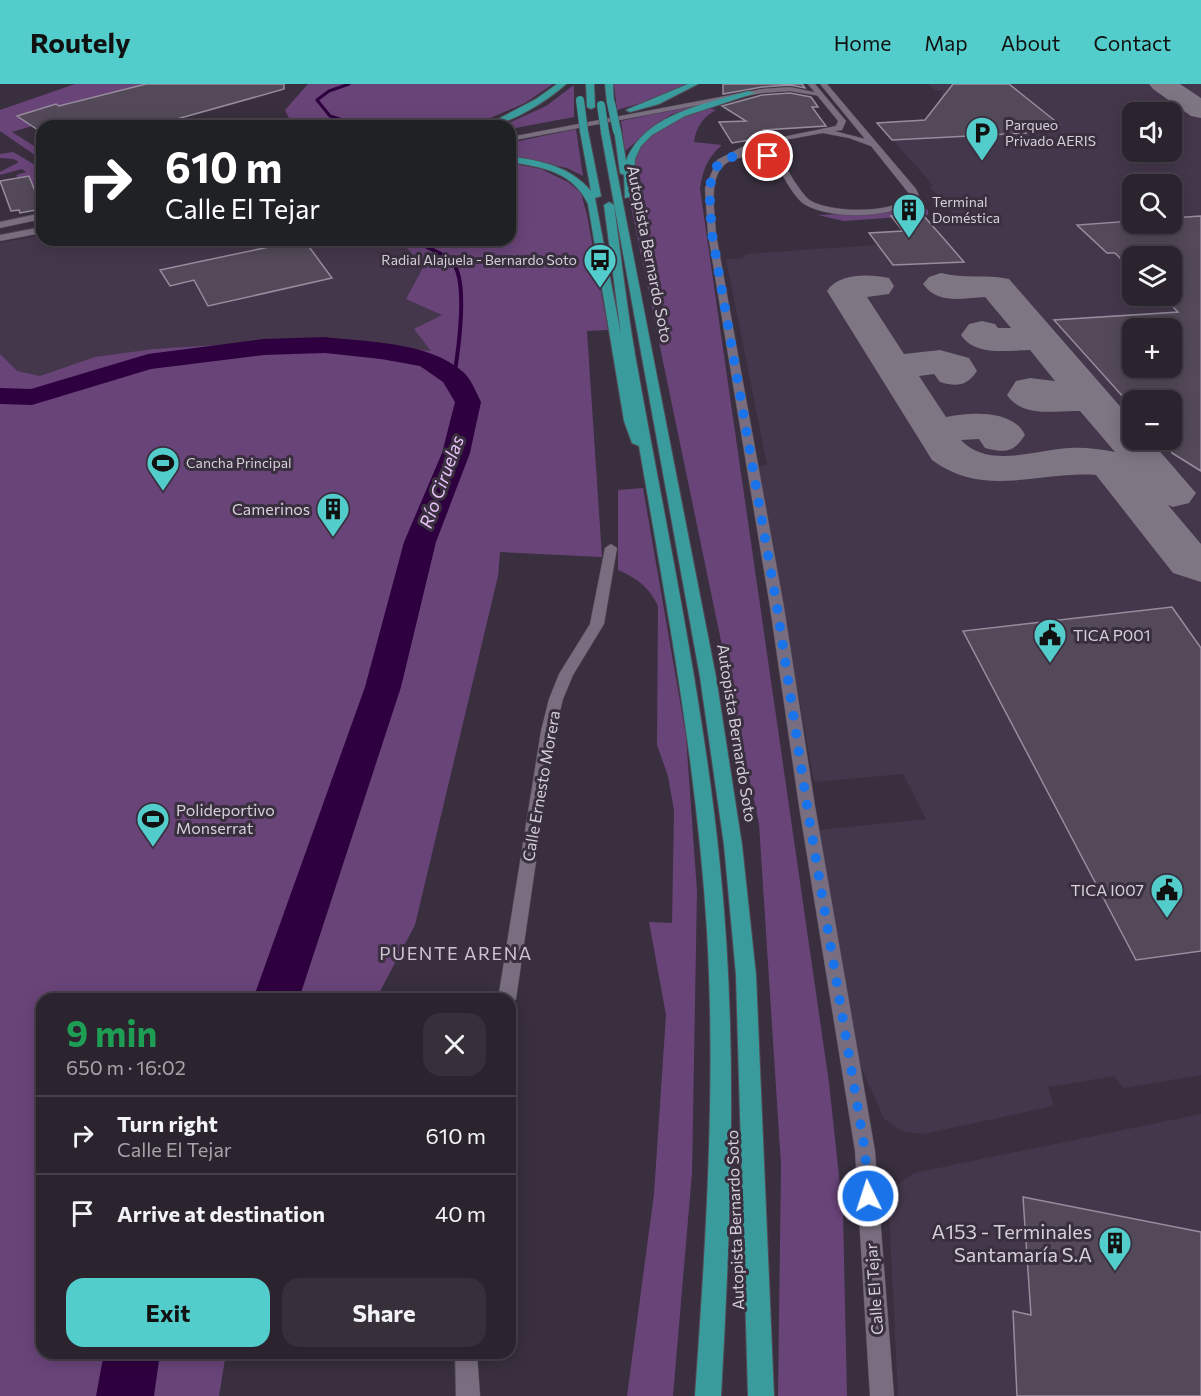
<!DOCTYPE html>
<html lang="en">
<head>
<meta charset="utf-8">
<style>
	body { margin:0; font-family:Commissioner,sans-serif; background:#372f3a; color:#f1f3f6; height:100vh; display:flex; flex-direction:column; font-size:22px; white-space:nowrap }
	* { box-sizing:border-box; margin:0 }
	p { font-size:20px; color:#a6a4aa }
	.icon { flex:none; width:33px; height:33px; fill:none; stroke:currentColor; stroke-width:2; stroke-linecap:round; stroke-linejoin:round }
	.map { position:relative; flex:1; overflow:hidden }
	.sheet { position:absolute; left:36px; top:909px; width:480px; height:366px; display:flex; flex-direction:column; background:#2b232e; border-radius:18px; box-shadow:0 3px 15px #0003,0 0 0 2px #47404a }
	.sheet>* { flex:none }
	.top-card { position:absolute; left:36px; top:36px; width:480px; height:126px; border-radius:18px; box-shadow:0 3px 15px #0003,0 0 0 2px #47404a; background:#202124; color:#fff; overflow:hidden }
	.buttons { position:absolute; left:1122px; top:18px; display:grid; gap:12px }
	.buttons a { display:grid; place-items:center; width:60px; height:60px; border-radius:12px; background:#2b232e; box-shadow:0 3px 15px #0003,0 0 0 2px #47404a; font-size:30px }
	.pin { position:absolute; display:grid; place-items:center; width:51px; height:51px; color:#fff; margin:-26px; border:3px solid #fff; border-radius:50%; box-shadow:0 2px 6px #0007 }
	.me { position:absolute; width:66px; margin:-33px; rotate:356deg; stroke-linejoin:round; filter:drop-shadow(0 0 4px #0008) }
	.turn { display:flex; align-items:center; gap:21px; height:126px; padding:0 30px; font-size:27px }
	.turn .icon { width:78px; height:78px; stroke-width:2.5 }
	.turn b { display:block; font-size:42px; line-height:51px }
	.round { display:grid; place-items:center; flex:none; width:63px; height:63px; border-radius:18px; background:#372f3a }
	.headline { display:flex; align-items:center; justify-content:space-between; height:102px; padding:0 30px }
	h1 { font-size:36px; font-weight:700; line-height:45px; color:#1e9e55 }
	.action { display:flex; gap:12px; margin-top:auto; padding:12px 30px }
	.action a { flex:1; height:69px; border-radius:18px; background:#53cdcb; color:#111; font-size:24px; font-weight:700; line-height:69px; text-align:center }
	.action a+a { background:#372f3a; color:#f1f3f6 }
	ul { padding:0; list-style:none }
	li { display:flex; align-items:center; gap:18px; height:78px; padding:0 30px; border-top:2px solid #47404a }
	li div { flex:1 }
	li b { display:block; font-size:22px }
	li em { font-style:normal }
	header { display:flex; align-items:center; gap:36px; box-sizing:border-box; height:84px; padding:0 30px; background:#53cdcb; color:#111 }
	header strong { font-size:28px }
	nav { display:flex; gap:33px; margin-inline-start:auto; font-size:21px }
	.map>svg:first-child { display:block }
	.built { fill:#44374b; fill-rule:evenodd }
	.green { fill:#694479 }
	.lines { fill:none; stroke-linecap:round; stroke-linejoin:round }
	.stream-far1 { stroke:#2f003f; stroke-width:3 }
	.stream { stroke:#2f003f; stroke-width:4 }
	.river { fill:#2f003f; fill-rule:evenodd }
	.taxiway { fill:#7e7683; fill-rule:evenodd }
	.building { fill:#534958; stroke:#978c9d; stroke-width:1.5; fill-rule:evenodd }
	.minor-casing { stroke:#534b57; stroke-width:1 }
	.tertiary-casing { stroke:#534b57; stroke-width:1 }
	.secondary-casing { stroke:#534b57; stroke-width:1 }
	.trunk-casing { stroke:#534b57; stroke-width:2 }
	.minor { fill:#796e7f; fill-rule:evenodd }
	.tertiary { fill:#796e7f; fill-rule:evenodd }
	.secondary { fill:#796e7f; fill-rule:evenodd }
	.trunk { fill:#3a9b9c; fill-rule:evenodd }
	.trunk-bridge-casing { stroke:#534b57; stroke-width:9; stroke-linecap:butt }
	.trunk-bridge { stroke:#3a9b9c; stroke-width:8 }
	.route { stroke:#1a73e8; stroke-width:10; stroke-dasharray:0 18 }
	.labels { text-anchor:middle; stroke-width:6; stroke-linejoin:round; paint-order:stroke }
	.far-poi-label { font-size:14px; fill:#d6d0d9; stroke:#392f3e; text-anchor:start }
	.street-label { font-size:16px; fill:#d6d0d9; stroke:#392f3e }
	.poi-label { font-size:16px; fill:#d6d0d9; stroke:#392f3e; text-anchor:end }
	.water-label { font-size:18px; font-style:italic; fill:#e9c3fb; stroke:#392f3e }
	.neighbourhood-label { font-size:18px; letter-spacing:1.5px; fill:#cfc3d5; stroke:#392f3e }
	.near-poi-label { font-size:20px; fill:#d6d0d9; stroke:#392f3e; text-anchor:end }
</style>
</head>
<body>
<header>
<strong>Routely</strong>
<nav><a>Home</a><a>Map</a><a>About</a><a>Contact</a></nav>
</header>
<div class="map">
<svg width="1201" height="1312" viewBox="0 0 1201 1312">
	<rect width="100%" height="100%" fill="#392f3e"/>
	<!-- built -->
	<path class="built" d="M928,0H1201V991L1123,1004L1115,992L1048,1003L1054,1022L923,1050L902,1047L884,1035L857,974L819,746L926,735L903,690L814,698L758,383L767,381L726,175H739L745,173V170L877,161L869,149L903,146L891,132L923,130L930,138L958,136L930,103L933,102L927,94L877,39L994,32L990,28L929,31L938,21L943,7L935,6ZM1132,28H1172V68H1132ZM1132,100H1172V140H1132ZM1132,172H1172V212H1132ZM1132,244H1172V284H1132ZM1132,316H1172V356H1132Z
		M42,151V156H399L424,182L443,231L432,268L309,255L30,296L0,281V159Z
		M1201,1030V1312H898L888,1107L914,1089Z"/>
	<!-- green -->
	<path class="green" d="M75,0H146L59,22L56,20L17,32L32,42L12,48L42,67V76L0,47V26Z
		M308,0H553L525,19L472,42H293L285,26Z
		M614,0H688L662,13L617,26Z
		M574,1V33L510,45V42H502L546,22Z
		M713,18L672,30L658,39L625,67L621,37Z
		M708,24L716,26C703,33 696,43 694,58L722,61C707,74 703,86 700,105L829,999L843,1129L847,1312H778L781,1081L759,740L627,104C630,93 631,77 637,68C651,44 684,33 708,24Z
		M576,45L583,92L567,84L510,72V59Z
		M13,68L42,85V89L37,93L41,102L35,106L29,92L18,94L16,91L26,88L22,85L0,91V88L19,78L13,75L0,74V70Z
		M510,79L541,85L568,98L581,109L587,131L608,246L587,247L602,473L500,468L498,492L415,841L376,915H42V1269H226L219,1312H0V270L17,287L40,292L95,273L154,265L309,255L431,267L414,245L442,231L406,215L424,182L399,156H510Z
		M920,121L928,126V131L844,137L818,131L889,128Z
		M643,404L686,652L697,807L692,1089L673,1312H627L654,1110L666,931L649,838L672,839L674,727L668,692L657,661L658,522C649,503 638,495 618,486V406Z"/>
	<g class="lines">
		<!-- stream-far1 -->
		<path class="stream-far1" d="M349,0L329,7L317,16L330,32L362,42"/>
		<!-- stream -->
		<path class="stream" d="M416,156C427,165 442,168 452,178C469,195 458,269 454,293"/>
		<!-- river -->
		<path class="river" d="M325,253C367,258 429,258 462,287C471,294 476,308 481,318L470,369L436,458L401,603L299,915H253L365,603L404,458L442,369L455,318L443,298L420,282L381,275L325,269L264,271L151,285L32,321L0,320V304L31,305L148,270L264,255Z
			M104,1269H160L154,1312H96Z"/>
		<!-- taxiway -->
		<path class="taxiway" d="M1149,0H1180L1201,14V34L1191,32L1153,5Z
			M941,189C964,195 985,190 1009,195L1132,336V356H1150L1196,409L1189,419L1173,423L1168,421L1201,460V498L1173,489L1096,391C1037,387 985,415 932,376L827,207C839,189 869,190 889,194L894,202L889,210L867,213L904,270L940,266L969,274L977,287C967,302 957,303 940,298L934,290L919,292L946,333C970,328 1013,325 1025,351C1013,369 1005,369 985,364L979,355L961,356C988,385 1035,366 1069,364C1084,363 1100,365 1115,368L1080,327C1055,326 1024,335 1007,311L1016,297L1030,294L1055,297L1030,266C1007,266 976,273 961,251L969,240L982,237L995,240L998,244H1011L985,213C963,214 938,221 923,200L929,193Z"/>
	</g>
	<!-- building -->
	<path class="building" d="M146,0H284V5L152,42H68L64,39L42,42V45L38,46L17,32L56,20L59,22Z
		M723,0H802L805,4L790,1L762,3L723,10Z
		M953,0H1009L1059,40L1020,42L1026,49L892,56L877,39L925,36Z
		M790,9L811,13L818,23H812L826,42L764,46L769,53L732,59L719,38L746,37L722,22L762,11Z
		M29,92L42,125L20,129L19,126L11,127L0,97Z
		M922,130L945,156L964,178L893,181L869,149L903,147L891,132Z
		M1201,132V387L1172,369V316H1126L1054,236L1178,228L1172,222V172H1132V186L1115,169H1107L1077,141L1132,137V140H1172V134ZM1132,244H1172V284H1132Z
		M280,156H304L332,194L208,222L194,196L170,202L160,186L283,160Z
		M1172,523L1201,564V867L1136,876L963,547Z
		M1023,1113L1201,1148V1312H1017L1013,1227L1031,1231Z"/>
	<g class="lines">
		<!-- minor casing -->
		<g class="minor-casing">
			<path id="minor" d="M777,53H780V57L745,68H753L780,74H783V78C772,78 761,72 750,73C704,73 714,117 716,150L784,523L815,722L875,1067L894,1312H870L855,1067L799,722L770,523L708,150L705,104L717,76L746,61Z
				M611,460L617,464L604,540L573,591L563,615L555,647L516,915L510,922V915H498L541,647L549,615L559,590L590,540L605,464Z
				M455,1269H477L480,1312H456Z"/>
		</g>
		<!-- tertiary casing -->
		<g class="tertiary-casing">
			<path id="tertiary" d="M808,0H815L846,37L842,46L834,47L865,55L820,0H827L916,105L919,112C899,136 829,136 804,120C794,114 776,81 772,69C771,65 772,59 773,55L836,42L838,37ZM823,49L849,54L871,62L911,112C893,130 833,129 811,117C802,112 780,76 779,66C779,63 780,60 780,57Z"/>
		</g>
		<!-- secondary casing -->
		<g class="secondary-casing">
			<path id="secondary" d="M790,3L823,10L820,12L790,7L762,9L510,57V53L762,5Z
				M42,129V135L0,144V138Z
				M42,143V149L0,157V151Z"/>
		</g>
		<!-- trunk casing -->
		<g class="trunk-casing">
			<path id="trunk" d="M557,0H566C549,16 508,42 485,42L536,15Z
				M586,0H594L595,23L591,25L587,23Z
				M605,0H613L614,21L607,19Z
				M688,0H698L659,20L630,28L626,26Z
				M748,7L755,9L685,32L652,51L641,62L635,75L633,112L625,114L624,91L620,89L614,45L621,47L626,77C644,30 705,20 748,7Z
				M584,45L588,47L601,112L595,114L621,251L604,121L609,118L614,121C621,173 627,225 636,276C666,444 703,612 720,782C738,958 731,1135 721,1312H695C706,1157 716,1002 707,847C697,684 667,523 639,362L632,359L624,337L588,120C573,88 543,83 510,78V72C541,77 570,82 591,107L580,47Z
				M605,46L609,48L716,593L742,761L756,891L774,1312H748L736,891L724,761L700,593L601,48Z"/>
		</g>
		<!-- minor -->
		<use href="#minor" class="minor"/>
		<!-- tertiary -->
		<use href="#tertiary" class="tertiary"/>
		<!-- secondary -->
		<use href="#secondary" class="secondary"/>
		<!-- trunk -->
		<use href="#trunk" class="trunk"/>
		<!-- trunk-bridge casing -->
		<g class="trunk-bridge-casing">
			<path id="trunk-bridge" d="M580,16L584,47
				M611,19L617,47
				M601,21L605,48"/>
		</g>
		<!-- trunk-bridge -->
		<use href="#trunk-bridge" class="trunk-bridge"/>
	</g>
	<g class="lines">
		<!-- route -->
		<path class="route" d="M768,72C700,64 709,98 712,150L777,523L807,722L865,1067L868,1112"/>
	</g>
	<!-- icons -->
	<defs>
		<g id="parking-pin" transform="scale(1.725)"><path d="M0 17L-7.5 6A9.5 9.5 0 1 1 7.5 6Z" fill="#53cdcb" stroke="#392f3e"/><path d="M-3.5-5.5H1a3.5 3.5 0 0 1 0 7H-1V5.5H-3.5ZM-1-3.4V-.6H.8a1.4 1.4 0 0 0 0-2.8Z" fill="#111"/></g>
		<g id="building-pin" transform="scale(1.725)"><path d="M0 17L-7.5 6A9.5 9.5 0 1 1 7.5 6Z" fill="#53cdcb" stroke="#392f3e"/><path d="M-4-6H4V6H1V3H-1V6H-4ZM-2.5-4.3h1.7v1.8h-1.7ZM.8-4.3h1.7v1.8H.8ZM-2.5-1h1.7V.8h-1.7ZM.8-1h1.7V.8H.8Z" fill="#111"/></g>
		<g id="bus-pin" transform="scale(1.725)"><path d="M0 17L-7.5 6A9.5 9.5 0 1 1 7.5 6Z" fill="#53cdcb" stroke="#392f3e"/><path d="M-5-6H5V4H4V6H2V4H-2V6H-4V4H-5ZM-3.5-4V0h7V-4ZM-3.5 1.2v1.5H-2V1.2ZM2 1.2v1.5H3.5V1.2Z" fill="#111"/></g>
		<g id="stadium-pin" transform="scale(1.725)"><path d="M0 17L-7.5 6A9.5 9.5 0 1 1 7.5 6Z" fill="#53cdcb" stroke="#392f3e"/><path d="M0-5a6.5 5 0 1 0 0 10a6.5 5 0 1 0 0-10ZM-3.5-1.8h7v3.6h-7Z" fill="#111"/></g>
		<g id="civic-pin" transform="scale(1.725)"><path d="M0 17L-7.5 6A9.5 9.5 0 1 1 7.5 6Z" fill="#53cdcb" stroke="#392f3e"/><path d="M-.6-6.5H3V-4.5H.6V-3L4-1V1h2V6H-6V1h2V-1L-.6-3ZM-1.2 2.5V6h2.4V2.5Z" fill="#111"/></g>
	</defs>
	<g fill-rule="evenodd">
		<use href="#parking-pin" x="982" y="49"/>
		<use href="#building-pin" x="909" y="126"/>
		<use href="#bus-pin" x="600" y="176"/>
		<use href="#stadium-pin" x="163" y="379"/>
		<use href="#building-pin" x="333" y="425"/>
		<use href="#civic-pin" x="1050" y="551"/>
		<use href="#stadium-pin" x="153" y="735"/>
		<use href="#civic-pin" x="1167" y="806"/>
		<use href="#building-pin" x="1115" y="1159"/>
	</g>
	<g class="labels">
		<!-- far-poi labels -->
		<g class="far-poi-label">
			<text x="1005" y="46">Parqueo<tspan x="1005" dy="16">Privado AERIS</tspan></text>
			<text x="932" y="123">Terminal<tspan x="932" dy="16">Doméstica</tspan></text>
			<text x="577" y="181" text-anchor="end">Radial Alajuela - Bernardo Soto</text>
			<text x="186" y="384">Cancha Principal</text>
		</g>
		<!-- street labels -->
		<g class="street-label">
			<text transform="translate(650 170) rotate(79)" y="6">Autopista Bernardo Soto</text>
			<text transform="translate(737 649) rotate(81)" y="6">Autopista Bernardo Soto</text>
			<text transform="translate(541 702) rotate(-80)" y="6">Calle Ernesto Morera</text>
			<text transform="translate(735 1136) rotate(-92)" y="6">Autopista Bernardo Soto</text>
			<text transform="translate(874 1205) rotate(-94)" y="6">Calle El Tejar</text>
		</g>
		<!-- poi labels -->
		<g class="poi-label">
			<text x="310" y="431">Camerinos</text>
			<text x="1073" y="557" text-anchor="start">TICA P001</text>
			<text x="176" y="732" text-anchor="start">Polideportivo<tspan x="176" dy="18">Monserrat</tspan></text>
			<text x="1144" y="812">TICA I007</text>
		</g>
		<!-- water labels -->
		<g class="water-label">
			<text transform="translate(442 398) rotate(-70)" y="6">Río Ciruelas</text>
		</g>
		<!-- neighbourhood labels -->
		<g class="neighbourhood-label">
			<text x="456" y="876">PUENTE ARENA</text>
		</g>
		<!-- near-poi labels -->
		<g class="near-poi-label">
			<text x="1092" y="1155">A153 - Terminales<tspan x="1092" dy="23">Santamaría S.A</tspan></text>
		</g>
	</g>
</svg>
<div class="buttons">
<a><svg class="icon" aria-label="sound" viewBox="0 0 24 24"><path d="M4 9h4l5-4v14l-5-4H4zM17 9q2 3 0 6"/></svg></a>
<a><svg class="icon" aria-label="search" viewBox="0 0 24 24"><circle cx="10" cy="10" r="6"/><path d="M15 15l6 6"/></svg></a>
<a><svg class="icon" aria-label="layers" viewBox="0 0 24 24"><path d="M12 4l9 5-9 5-9-5zM3 14l9 5 9-5"/></svg></a>
<a>+</a>
<a>−</a>
</div>
<div class="pin" style="left:768px;top:72px;background:#d93025"><svg class="icon" aria-label="arrive" viewBox="0 0 24 24"><path d="M6 21V4h12l-3 4 3 4H6"/></svg></div>
<svg class="me" style="left:868px;top:1112px" viewBox="-20 -20 40 40"><circle r="17" fill="#1a73e8" stroke="#fff" stroke-width="3"/><path d="M0-11L8 9 0 5-8 9z" fill="#fff"/></svg>
<div class="top-card">
<div class="turn"><svg class="icon" aria-label="right" viewBox="0 0 24 24"><path d="M7 20v-9h11M14 6l5 5-5 5"/></svg><div><b>610 m</b>Calle El Tejar</div></div>
</div>
<section class="sheet">
<div class="headline"><div><h1>9 min</h1><p>650 m · 16:02</p></div><a class="round"><svg class="icon" aria-label="close" viewBox="0 0 24 24"><path d="M6 6l12 12M18 6L6 18"/></svg></a></div>
<ul>
<li><svg class="icon" aria-label="right" viewBox="0 0 24 24"><path d="M7 20v-9h11M14 6l5 5-5 5"/></svg><div><b>Turn right</b><p>Calle El Tejar</p></div><em>610 m</em></li>
<li><svg class="icon" aria-label="arrive" viewBox="0 0 24 24"><path d="M6 21V4h12l-3 4 3 4H6"/></svg><div><b>Arrive at destination</b></div><em>40 m</em></li>
</ul>
<div class="action"><a>Exit</a><a>Share</a></div>
</section>
</div>
</body>
</html>
